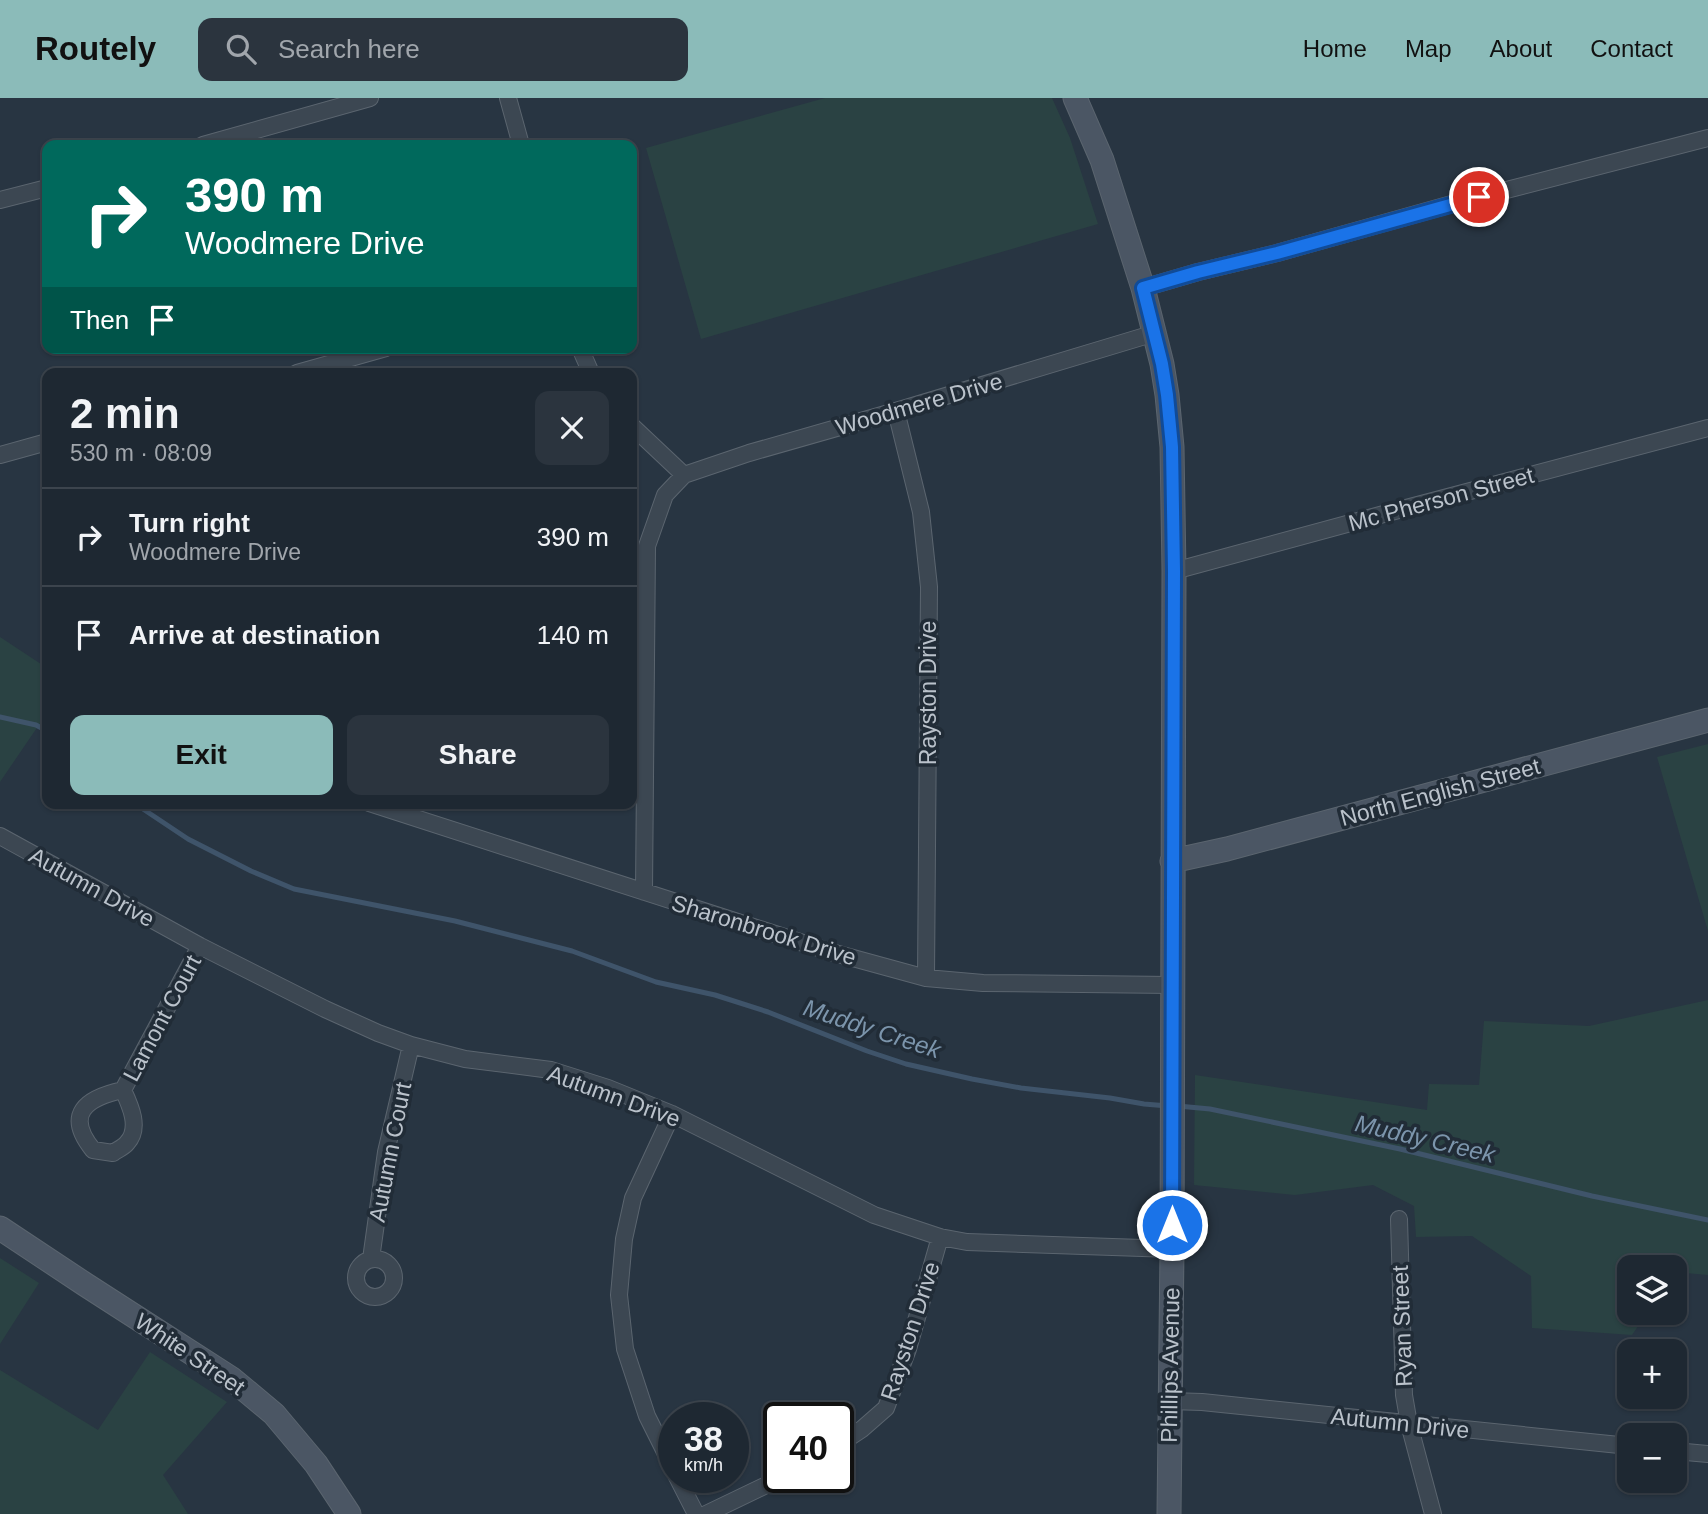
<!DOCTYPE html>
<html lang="en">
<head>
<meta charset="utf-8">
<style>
	body { margin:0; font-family:Helvetica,sans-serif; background:#2b343e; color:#f1f3f6; height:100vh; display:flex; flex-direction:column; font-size:26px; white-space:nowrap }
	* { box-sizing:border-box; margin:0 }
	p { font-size:23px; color:#a1a6ac }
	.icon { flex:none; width:38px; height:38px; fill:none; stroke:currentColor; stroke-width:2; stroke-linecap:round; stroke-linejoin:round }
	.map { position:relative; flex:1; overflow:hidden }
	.sheet { position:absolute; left:42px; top:270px; width:595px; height:441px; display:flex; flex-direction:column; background:#1e2832; border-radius:14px; box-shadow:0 2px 5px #0004,0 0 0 2px #3c444d }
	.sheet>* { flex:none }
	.guide { position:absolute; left:42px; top:42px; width:595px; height:214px; border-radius:14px; box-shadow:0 2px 5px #0004,0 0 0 2px #3c444d; background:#00695c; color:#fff; overflow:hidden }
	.buttons { position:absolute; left:1617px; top:1157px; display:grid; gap:14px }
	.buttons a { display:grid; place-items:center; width:70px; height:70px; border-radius:14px; background:#1e2832; box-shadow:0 2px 5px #0004,0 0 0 2px #3c444d; font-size:35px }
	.speed { position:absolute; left:658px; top:1304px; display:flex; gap:14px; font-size:35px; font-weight:700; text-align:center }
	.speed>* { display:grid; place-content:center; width:91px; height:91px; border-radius:50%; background:#1e2832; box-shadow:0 2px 5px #0004,0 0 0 2px #3c444d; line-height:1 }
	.speed small { font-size:18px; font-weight:400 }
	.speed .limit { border:4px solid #111; border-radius:10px; background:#fff; color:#111 }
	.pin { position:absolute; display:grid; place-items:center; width:60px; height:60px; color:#fff; margin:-30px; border:4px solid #fff; border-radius:50%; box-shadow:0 2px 7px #0007 }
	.me { position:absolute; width:77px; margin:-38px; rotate:0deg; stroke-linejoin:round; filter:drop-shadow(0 0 5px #0008) }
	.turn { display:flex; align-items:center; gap:24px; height:147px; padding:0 28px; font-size:32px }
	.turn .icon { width:91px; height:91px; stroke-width:2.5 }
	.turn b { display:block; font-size:49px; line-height:60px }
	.then { display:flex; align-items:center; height:66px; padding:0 28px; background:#0003; gap:14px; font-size:26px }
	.round { display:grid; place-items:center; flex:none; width:74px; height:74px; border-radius:14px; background:#2b343e }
	.head { display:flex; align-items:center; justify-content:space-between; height:119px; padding:0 28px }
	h1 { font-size:42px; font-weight:800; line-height:52px }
	.primary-button { display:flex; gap:14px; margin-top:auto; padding:14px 28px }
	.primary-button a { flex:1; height:80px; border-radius:14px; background:#8bbbb9; color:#111; font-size:28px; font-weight:800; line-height:80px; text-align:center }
	.primary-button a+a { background:#2b343e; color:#f1f3f6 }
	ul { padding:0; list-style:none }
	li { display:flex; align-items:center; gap:21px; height:98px; padding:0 28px; border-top:2px solid #3c444d }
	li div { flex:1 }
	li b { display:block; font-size:26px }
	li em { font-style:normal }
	header { display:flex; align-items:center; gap:42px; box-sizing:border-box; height:98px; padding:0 35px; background:#8bbbb9; color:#111 }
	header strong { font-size:33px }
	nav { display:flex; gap:38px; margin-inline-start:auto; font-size:24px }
	.search { width:490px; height:63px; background:#2b343e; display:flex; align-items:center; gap:18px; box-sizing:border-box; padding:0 24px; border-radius:14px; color:#a1a6ac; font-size:26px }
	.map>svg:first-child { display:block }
	.green { fill:#2a4243 }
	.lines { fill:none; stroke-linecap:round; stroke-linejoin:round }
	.stream { stroke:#3f546a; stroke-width:5 }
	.street-casing { stroke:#5b656f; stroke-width:18 }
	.secondary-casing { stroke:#5b656f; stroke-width:25 }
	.street { stroke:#3c4752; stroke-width:16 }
	.secondary { stroke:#4b5664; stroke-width:23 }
	.route-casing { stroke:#114b97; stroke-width:18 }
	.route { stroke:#1a73e8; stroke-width:12 }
	.labels { text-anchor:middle; stroke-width:7; stroke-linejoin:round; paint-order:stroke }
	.street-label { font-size:23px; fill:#bac2cb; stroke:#212c37 }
	.water-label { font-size:24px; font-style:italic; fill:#7c95ac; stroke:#212c37 }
</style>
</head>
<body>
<header>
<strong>Routely</strong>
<div class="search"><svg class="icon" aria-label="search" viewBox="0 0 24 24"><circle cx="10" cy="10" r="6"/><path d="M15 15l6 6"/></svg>Search here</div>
<nav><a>Home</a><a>Map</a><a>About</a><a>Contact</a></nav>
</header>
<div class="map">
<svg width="1708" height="1416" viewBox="0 0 1708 1416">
	<rect width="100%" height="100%" fill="#283542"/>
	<!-- green -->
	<path class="green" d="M825,0H1052L1070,40L1098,126L701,241L646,50Z
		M0,539L47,570V615L0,684Z
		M1708,646V833L1657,659Z
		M1708,902V1177L1675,1174V1169H1629V1214L1647,1215L1632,1237L1532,1230L1531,1178L1472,1138L1416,1139L1414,1108L1373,1087L1295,1097L1194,1087L1195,977L1427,1012L1429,986L1479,987L1484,923L1589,928Z
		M0,1160L39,1185L0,1246Z
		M150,1254L227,1304L163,1377L188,1416H0V1272L98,1332Z"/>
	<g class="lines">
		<!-- stream -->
		<path class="stream" d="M0,619L36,627L47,633
			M134,705L188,741L251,773L294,791L455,823L572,853L656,884L715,897L768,914L867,953L906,966L972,981L1021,990L1110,1000L1144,1006L1168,1008
			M1178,1008L1210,1011L1400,1051L1592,1098L1708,1122"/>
		<!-- street casing -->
		<g class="street-casing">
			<path id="street" d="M508,0L521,47
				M203,47L370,0
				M0,102L47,90
				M1143,190L1198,174L1277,155L1452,106L1708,40
				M580,250L591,275
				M297,275L386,250
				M896,313L921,414L929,489L926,880
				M632,328L684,377
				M0,357L47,344
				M1174,473L1391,414L1708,330
				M369,705L831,854L926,880L983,885L1172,887
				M0,738L200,848L325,911L378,935L411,947L465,961L551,972L608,990L672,1016L874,1117L940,1139L967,1144L1172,1151
				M644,794L647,448L665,397L684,377L749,355L896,313L1155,235
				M123,992C86,1000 64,1016 93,1052L113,1055C117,1052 124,1049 127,1045C141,1030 130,1007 123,992L200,848
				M672,1016L633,1100L624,1141L619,1197L625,1251L647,1318L674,1372
				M1399,1121L1404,1297L1409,1326L1433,1416
				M356 1180a19 19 0 1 1 38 0a19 19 0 1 1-38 0Z
				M371,1161L386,1054L411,947
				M1170,1303L1202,1304L1629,1348
				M838,1347L862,1331L886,1310L908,1251L940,1139
				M1675,1353L1708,1356
				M677,1379L696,1416
				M706,1416L783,1379"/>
		</g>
		<!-- secondary casing -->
		<g class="secondary-casing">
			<path id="secondary" d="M1075,0L1102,62L1143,190L1162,266L1167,297L1172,349L1174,473L1172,1151L1169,1416
				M1172,763L1227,751L1708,622
				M0,1130L86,1187L232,1281L274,1316L316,1366L349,1416"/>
		</g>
		<!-- street -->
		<use href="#street" class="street"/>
		<!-- secondary -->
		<use href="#secondary" class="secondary"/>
	</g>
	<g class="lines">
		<!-- route casing -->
		<g class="route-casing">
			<path id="route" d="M1172,1127L1174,473L1172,349L1167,297L1162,266L1143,190L1198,174L1277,155L1479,99"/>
		</g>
		<!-- route -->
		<use href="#route" class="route"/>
	</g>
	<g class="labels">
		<!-- street labels -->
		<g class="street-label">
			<text transform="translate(919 306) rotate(-16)" y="8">Woodmere Drive</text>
			<text transform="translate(1441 401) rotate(-15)" y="8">Mc Pherson Street</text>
			<text transform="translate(928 595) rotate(-90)" y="8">Rayston Drive</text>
			<text transform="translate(1440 694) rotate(-15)" y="8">North English Street</text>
			<text transform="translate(92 789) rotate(29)" y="8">Autumn Drive</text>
			<text transform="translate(764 832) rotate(17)" y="8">Sharonbrook Drive</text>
			<text transform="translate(162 920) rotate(-62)" y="8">Lamont Court</text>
			<text transform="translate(614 998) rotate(20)" y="8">Autumn Drive</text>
			<text transform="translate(390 1054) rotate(-79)" y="8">Autumn Court</text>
			<text transform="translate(1402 1228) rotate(-92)" y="8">Ryan Street</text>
			<text transform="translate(910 1233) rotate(-72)" y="8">Rayston Drive</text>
			<text transform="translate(190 1256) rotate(34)" y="8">White Street</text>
			<text transform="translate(1170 1267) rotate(-89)" y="8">Phillips Avenue</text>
			<text transform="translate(1400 1325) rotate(6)" y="8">Autumn Drive</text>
		</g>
		<!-- water labels -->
		<g class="water-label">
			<text transform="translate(872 931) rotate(18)" y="8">Muddy Creek</text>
			<text transform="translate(1425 1041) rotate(13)" y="8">Muddy Creek</text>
		</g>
	</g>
</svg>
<div class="buttons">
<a><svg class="icon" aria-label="layers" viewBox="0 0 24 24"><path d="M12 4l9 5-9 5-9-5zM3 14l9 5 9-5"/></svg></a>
<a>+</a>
<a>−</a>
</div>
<div class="speed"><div>38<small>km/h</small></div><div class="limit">40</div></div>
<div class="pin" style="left:1479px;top:99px;background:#d93025"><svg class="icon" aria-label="arrive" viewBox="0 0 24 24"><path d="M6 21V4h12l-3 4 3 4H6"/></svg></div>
<svg class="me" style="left:1172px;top:1127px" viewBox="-20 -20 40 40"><circle r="17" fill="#1a73e8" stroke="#fff" stroke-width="3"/><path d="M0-11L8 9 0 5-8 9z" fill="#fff"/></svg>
<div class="guide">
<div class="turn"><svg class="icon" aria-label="right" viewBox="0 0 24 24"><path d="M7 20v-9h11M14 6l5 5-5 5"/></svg><div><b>390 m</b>Woodmere Drive</div></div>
<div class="then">Then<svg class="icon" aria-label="arrive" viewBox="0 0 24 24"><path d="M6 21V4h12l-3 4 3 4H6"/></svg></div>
</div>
<section class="sheet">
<div class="head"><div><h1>2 min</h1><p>530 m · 08:09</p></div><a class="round"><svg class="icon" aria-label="close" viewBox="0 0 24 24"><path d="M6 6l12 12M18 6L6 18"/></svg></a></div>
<ul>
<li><svg class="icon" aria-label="right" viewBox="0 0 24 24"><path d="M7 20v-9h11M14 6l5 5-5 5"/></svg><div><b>Turn right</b><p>Woodmere Drive</p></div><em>390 m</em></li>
<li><svg class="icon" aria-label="arrive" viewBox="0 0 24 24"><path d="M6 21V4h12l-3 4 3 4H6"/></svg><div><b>Arrive at destination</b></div><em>140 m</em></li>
</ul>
<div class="primary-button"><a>Exit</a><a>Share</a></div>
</section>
</div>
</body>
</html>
